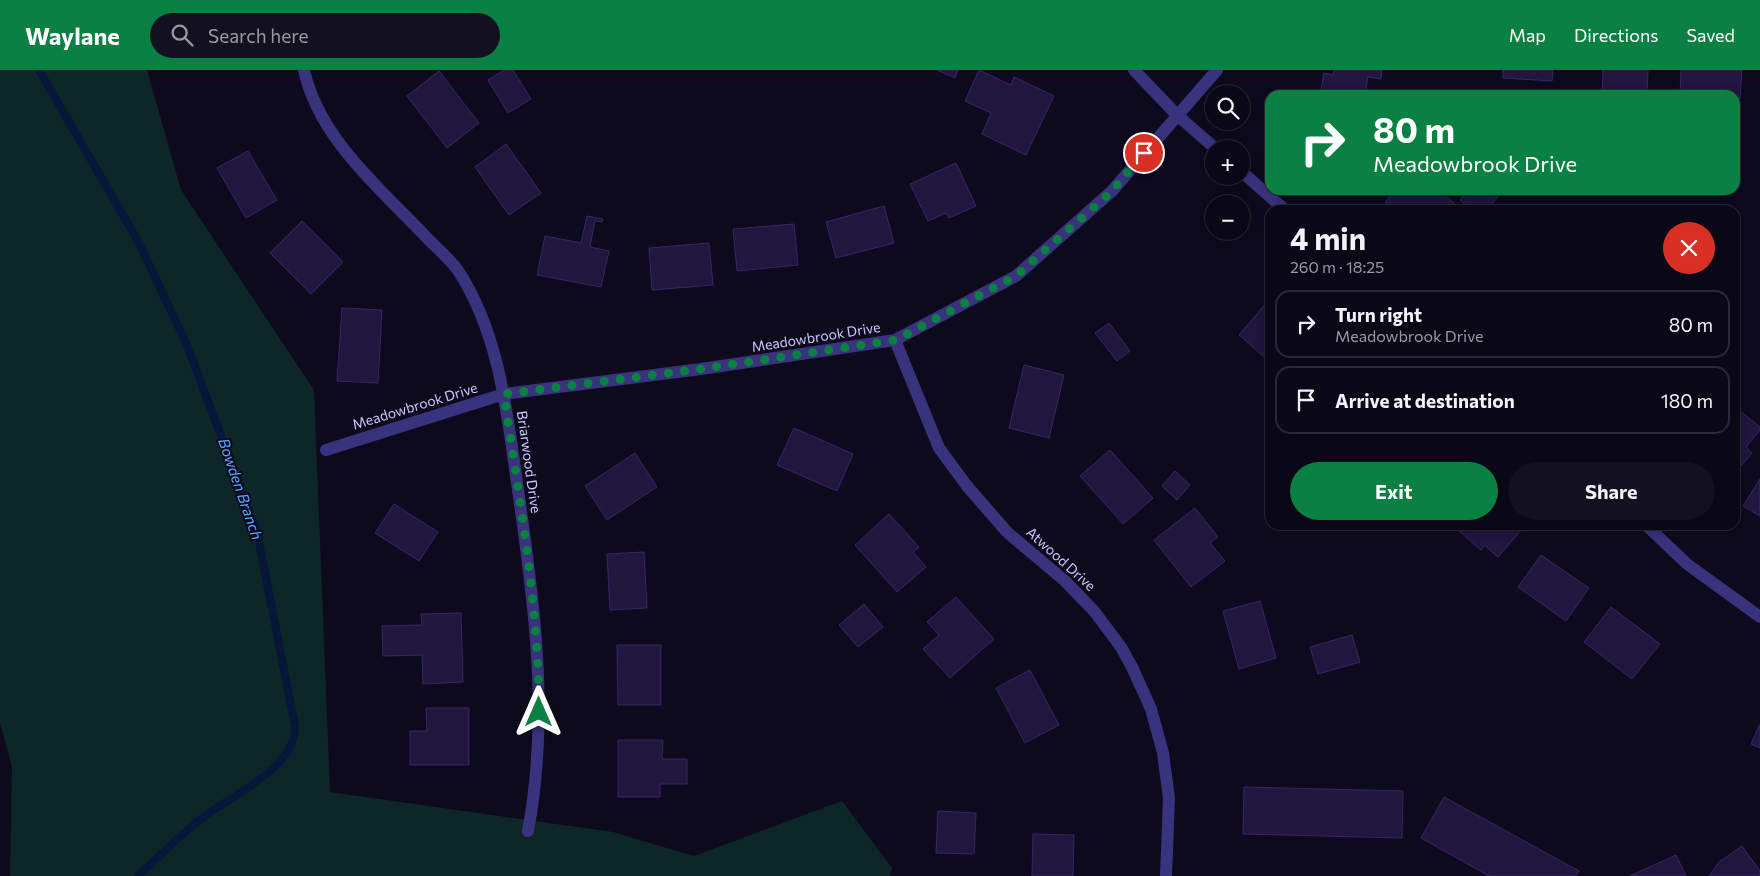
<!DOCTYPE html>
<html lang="en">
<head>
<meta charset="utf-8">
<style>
	body { margin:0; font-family:Commissioner,sans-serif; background:#13111f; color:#f1f3f6; height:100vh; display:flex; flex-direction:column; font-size:19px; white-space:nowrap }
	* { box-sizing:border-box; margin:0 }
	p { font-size:16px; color:#999aa1 }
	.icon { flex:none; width:28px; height:28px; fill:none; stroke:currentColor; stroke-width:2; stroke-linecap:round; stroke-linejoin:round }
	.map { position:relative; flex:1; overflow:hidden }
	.sheet { position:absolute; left:1265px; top:135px; width:475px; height:325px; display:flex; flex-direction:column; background:#0a0816; border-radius:15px; box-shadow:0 2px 12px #0003,0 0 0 1px #2a2935 }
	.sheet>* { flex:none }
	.guide { position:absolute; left:1265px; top:20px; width:475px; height:105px; border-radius:15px; box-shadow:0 2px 12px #0003,0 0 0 1px #2a2935; background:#0b8043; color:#fff; overflow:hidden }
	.controls { position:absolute; left:1205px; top:15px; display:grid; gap:10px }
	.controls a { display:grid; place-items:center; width:45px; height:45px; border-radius:50%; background:#0a0816; box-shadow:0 2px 12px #0003,0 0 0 1px #2a2935; font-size:25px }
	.pin { position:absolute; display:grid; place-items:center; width:42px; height:42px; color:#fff; margin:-21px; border:2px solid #fff; border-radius:50%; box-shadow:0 1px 5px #0007 }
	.me { position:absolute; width:55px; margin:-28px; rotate:0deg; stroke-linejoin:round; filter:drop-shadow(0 0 4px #0008) }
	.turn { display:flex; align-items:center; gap:18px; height:105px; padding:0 25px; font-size:22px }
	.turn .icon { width:65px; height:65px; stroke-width:2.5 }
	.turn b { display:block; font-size:35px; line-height:42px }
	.round { display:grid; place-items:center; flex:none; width:52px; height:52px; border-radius:26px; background:#13111f }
	.summary { display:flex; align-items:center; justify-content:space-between; height:85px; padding:0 25px }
	h1 { font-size:30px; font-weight:700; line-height:38px }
	.action { display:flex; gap:10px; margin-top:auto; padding:10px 25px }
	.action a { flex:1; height:58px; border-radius:30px; background:#0b8043; color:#fff; font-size:20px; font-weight:700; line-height:58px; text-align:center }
	.action a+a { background:#13111f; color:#f1f3f6 }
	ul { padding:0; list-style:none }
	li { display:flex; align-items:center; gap:15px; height:68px; margin:0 10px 8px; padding:0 15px; border:2px solid #2a2935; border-radius:15px }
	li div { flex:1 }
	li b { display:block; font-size:19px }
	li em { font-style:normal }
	header { display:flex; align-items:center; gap:30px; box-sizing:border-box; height:70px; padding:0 25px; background:#0b8043; color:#fff }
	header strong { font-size:24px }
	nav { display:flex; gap:28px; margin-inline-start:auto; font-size:18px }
	.search { width:350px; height:45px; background:#13111f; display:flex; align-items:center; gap:12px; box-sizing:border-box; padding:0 18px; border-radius:28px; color:#999aa1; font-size:19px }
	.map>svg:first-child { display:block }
	.green { fill:#0d2627 }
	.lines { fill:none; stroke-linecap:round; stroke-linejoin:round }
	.stream { stroke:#06173a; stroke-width:8 }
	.building { fill:#20163e; stroke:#37266c }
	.minor { stroke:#39337e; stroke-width:12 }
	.route { stroke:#0b8043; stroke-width:9; stroke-dasharray:0 16.2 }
	.labels { text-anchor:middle; stroke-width:4; stroke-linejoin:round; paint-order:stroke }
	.street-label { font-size:14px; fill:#cfc6ff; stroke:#0e0a1d }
	.water-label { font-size:15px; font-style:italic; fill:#54a8ff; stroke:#0e0a1d }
</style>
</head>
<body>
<header>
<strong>Waylane</strong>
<div class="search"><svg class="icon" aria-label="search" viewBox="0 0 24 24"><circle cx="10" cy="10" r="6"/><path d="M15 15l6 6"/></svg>Search here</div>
<nav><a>Map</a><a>Directions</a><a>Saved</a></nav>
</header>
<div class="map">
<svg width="1760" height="806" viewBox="0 0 1760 806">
	<rect width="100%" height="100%" fill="#0e0a1d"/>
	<!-- green -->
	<path class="green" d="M0,0H147L181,120L314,320L330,722L613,762L694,786L842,731L892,798L890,806H10L12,697L0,653Z"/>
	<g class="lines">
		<!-- stream -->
		<path class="stream" d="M39,0L138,171L187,275L257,462L295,656C296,701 224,728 195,754C175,770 157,789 138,806"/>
	</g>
	<!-- building -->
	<path class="building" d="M504,0H513L531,29L508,43L488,10Z
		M937,0H958L955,8Z
		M979,0L1011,15L1014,7L1054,26L1026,85L982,64L991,43L965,31Z
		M1334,0H1382L1381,9L1368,7L1365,25H1320L1324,3L1333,5Z
		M1503,0H1553L1552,11L1503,8Z
		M1603,0H1648L1647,25H1602Z
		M1681,0H1742L1740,29H1735V25H1680Z
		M439,1L479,53L447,78L407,26Z
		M506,74L541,123L509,145L475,97Z
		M248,81L277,130L246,148L217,98Z
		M956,93L976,136L949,148L946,143L928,151L910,114Z
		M1396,120H1440L1458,137L1455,140H1394L1385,132Z
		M1468,120H1498L1501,123L1487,140H1472L1460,130Z
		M884,136L894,173L836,188L826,152Z
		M587,146L603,149L602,152L595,151L590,177L609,181L601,217L537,205L545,166L581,173Z
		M302,151L343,192L311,224L270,183Z
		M794,154L798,195L737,201L733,159Z
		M709,173L713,215L652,220L649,178Z
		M1268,231L1270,233V292L1239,265Z
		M342,238L382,240L378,313L337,311Z
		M1109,253L1130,281L1117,291L1095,263Z
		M1024,295L1064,305L1049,368L1009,358Z
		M1739,340L1760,357V360L1746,377L1752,383L1735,403V344Z
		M794,358L853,384L837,421L777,395Z
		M1110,380L1153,428L1123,454L1080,406Z
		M635,383L657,417L607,450L585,416Z
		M1175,401L1190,415L1177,430L1162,416Z
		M1760,409V446L1743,436Z
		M394,434L438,462L419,491L375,463Z
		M1195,438L1218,467L1210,473L1225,491L1191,517L1154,470Z
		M889,444L919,477L913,482L926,497L897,522L855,475Z
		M1452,455H1520L1523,458L1498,487L1484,475L1481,480Z
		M644,482L647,538L610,540L607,484Z
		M1541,485L1589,518L1566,551L1518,517Z
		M956,527L994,569L950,608L923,579L939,565L927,552Z
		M1260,531L1276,588L1239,599L1223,541Z
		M864,534L883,557L858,577L839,555Z
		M1611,537L1660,574L1632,609L1584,572Z
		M461,543L463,612L423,614L422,585L383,586L382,556L422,555L421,544Z
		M1352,565L1360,592L1318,604L1310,577Z
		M617,575H661V635H618Z
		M1030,600L1059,655L1025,673L996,618Z
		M426,638H469V695H410V661H427Z
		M1760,654V678L1751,674Z
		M618,670H663L662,689H687V714H660V727H618Z
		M1244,717L1403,721L1402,768L1243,764Z
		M1444,727L1579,801L1576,806H1489L1421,768Z
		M938,741L976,743L974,784L936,783Z
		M1033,764L1074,765L1073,806H1032Z
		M1742,776L1760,801V806H1709L1719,792Z
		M1676,785L1686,806H1630Z"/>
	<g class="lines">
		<!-- minor -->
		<path class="minor" d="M304,0C319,69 381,119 428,169C438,179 451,190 459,202C499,264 507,342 517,413C534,529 550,645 528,761
			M1134,0L1177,45L1216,79
			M1241,101L1285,140
			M895,270L939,378L967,416L1007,462L1065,511L1094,541L1121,577L1132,597L1151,639L1163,683L1169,728L1166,806
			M326,380L504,324L701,299L895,270L1016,206L1112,121L1217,0
			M1646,455L1687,494L1760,547"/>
	</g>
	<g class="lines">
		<!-- route -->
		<path class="route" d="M539,642C539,535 519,429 504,324L701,299L896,270L1016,206L1112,121L1144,83"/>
	</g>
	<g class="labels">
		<!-- street labels -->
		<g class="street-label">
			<text transform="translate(816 267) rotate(-9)" y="5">Meadowbrook Drive</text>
			<text transform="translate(415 336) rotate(-17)" y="5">Meadowbrook Drive</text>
			<text transform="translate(529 392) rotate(82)" y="5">Briarwood Drive</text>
			<text transform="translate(1061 489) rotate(42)" y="5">Atwood Drive</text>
		</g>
		<!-- water labels -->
		<g class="water-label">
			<text transform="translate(240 419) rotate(71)" y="5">Bowden Branch</text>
		</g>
	</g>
</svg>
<div class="controls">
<a><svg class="icon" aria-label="search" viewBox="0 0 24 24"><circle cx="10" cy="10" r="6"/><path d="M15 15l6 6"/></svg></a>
<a>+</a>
<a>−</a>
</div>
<div class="pin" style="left:1144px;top:83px;background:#d93025"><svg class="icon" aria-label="arrive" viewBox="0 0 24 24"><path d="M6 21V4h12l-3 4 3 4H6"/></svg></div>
<svg class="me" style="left:539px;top:642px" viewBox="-20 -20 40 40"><path d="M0-17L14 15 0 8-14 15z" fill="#0b8043" stroke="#fff" stroke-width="4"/></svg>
<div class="guide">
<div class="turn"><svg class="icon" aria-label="right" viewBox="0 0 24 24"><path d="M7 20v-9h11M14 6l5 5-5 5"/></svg><div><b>80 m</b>Meadowbrook Drive</div></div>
</div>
<section class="sheet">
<div class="summary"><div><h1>4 min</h1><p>260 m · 18:25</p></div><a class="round" style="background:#d93025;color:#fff"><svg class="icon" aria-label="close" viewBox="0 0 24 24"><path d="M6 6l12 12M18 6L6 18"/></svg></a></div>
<ul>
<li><svg class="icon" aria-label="right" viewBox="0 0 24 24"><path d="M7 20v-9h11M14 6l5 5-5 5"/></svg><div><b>Turn right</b><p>Meadowbrook Drive</p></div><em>80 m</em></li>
<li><svg class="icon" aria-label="arrive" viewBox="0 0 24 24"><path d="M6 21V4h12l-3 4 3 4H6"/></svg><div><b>Arrive at destination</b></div><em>180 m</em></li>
</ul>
<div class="action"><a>Exit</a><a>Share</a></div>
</section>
</div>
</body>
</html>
